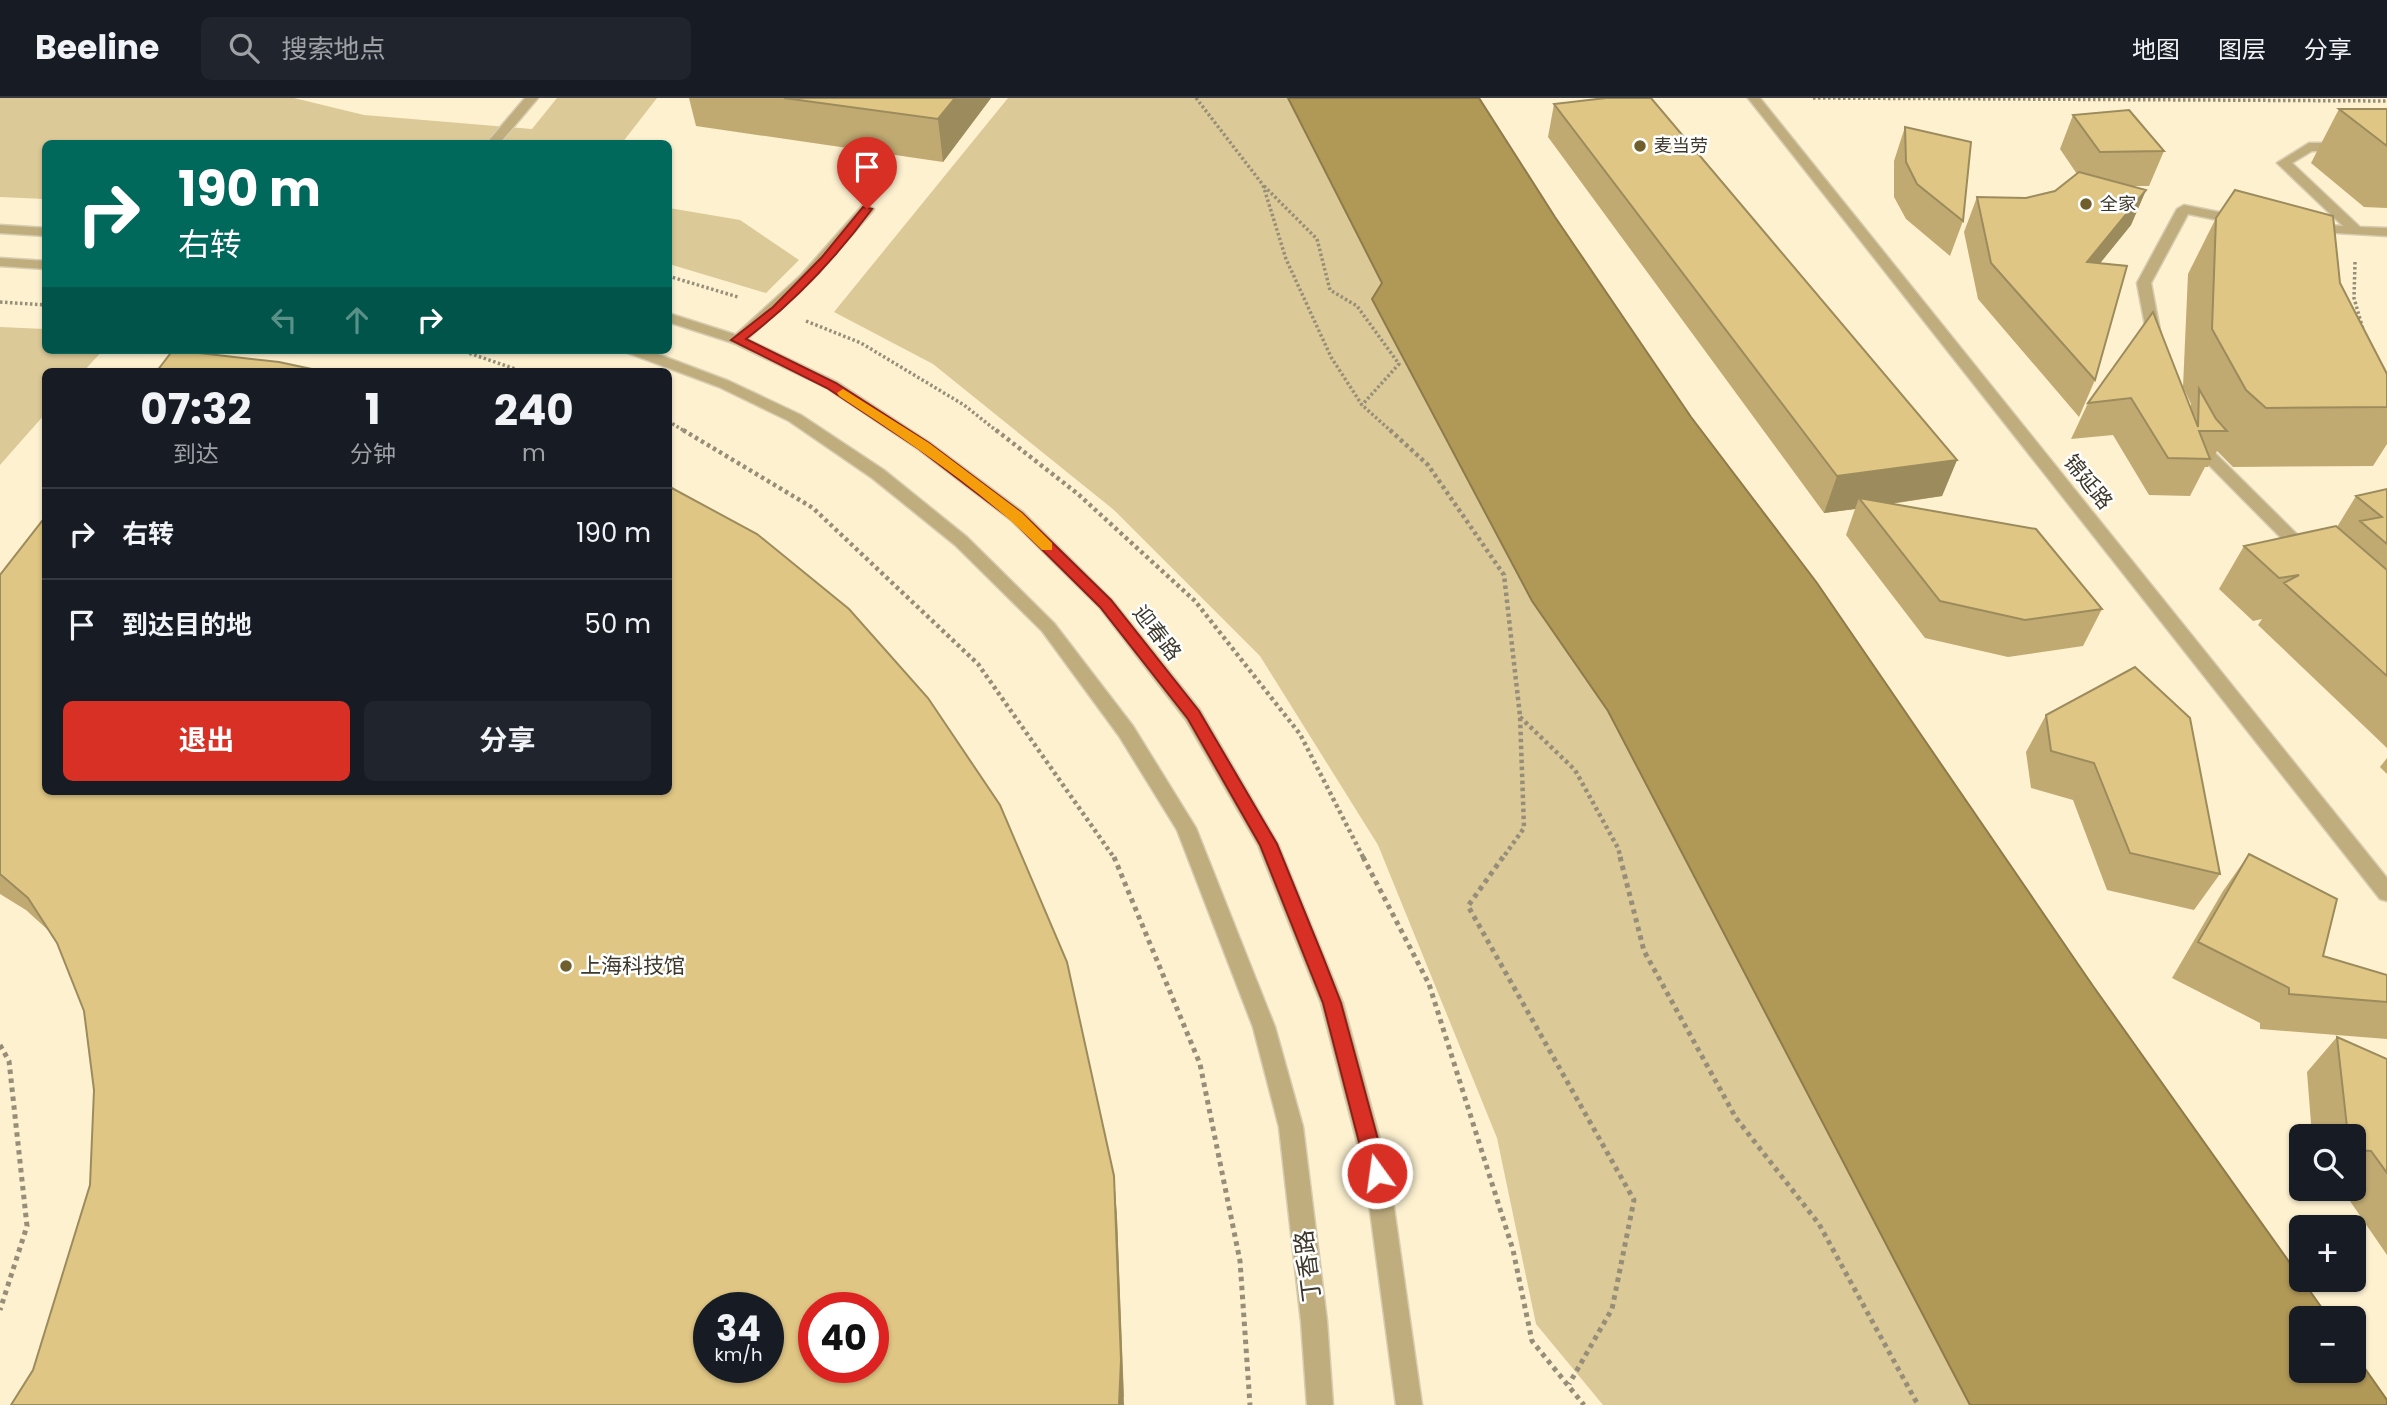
<!DOCTYPE html>
<html lang="zh">
<head>
<meta charset="utf-8">
<style>
	body { margin:0; font-family:Poppins,"Noto Sans SC",sans-serif; background:#20242c; color:#f1f3f6; height:100vh; display:flex; flex-direction:column; font-size:26px; white-space:nowrap }
	* { box-sizing:border-box; margin:0 }
	p { font-size:23px; color:#9ea1a6 }
	.icon { flex:none; width:38px; height:38px; fill:none; stroke:currentColor; stroke-width:2; stroke-linecap:round; stroke-linejoin:round }
	.map { position:relative; flex:1; overflow:hidden }
	.side { position:absolute; left:42px; top:270px; width:630px; height:427px; display:flex; flex-direction:column; background:#171b24; border-radius:10px; box-shadow:0 2px 5px #0004 }
	.side>* { flex:none }
	.hud { position:absolute; left:42px; top:42px; width:630px; height:214px; border-radius:10px; box-shadow:0 2px 5px #0004; background:#00695c; color:#fff; overflow:hidden }
	.controls { position:absolute; left:2289px; top:1026px; display:grid; gap:14px }
	.controls a { display:grid; place-items:center; width:77px; height:77px; border-radius:10px; background:#171b24; box-shadow:0 2px 5px #0004; font-size:35px }
	.speed { position:absolute; left:693px; top:1194px; display:flex; gap:14px; font-size:35px; font-weight:700; text-align:center }
	.speed>* { display:grid; place-content:center; width:91px; height:91px; border-radius:50%; background:#171b24; box-shadow:0 2px 5px #0004; line-height:1 }
	.speed small { font-size:18px; font-weight:400 }
	.speed .limit { border:10px solid #d22; background:#fff; color:#111 }
	.pin { position:absolute; display:grid; place-items:center; width:60px; height:60px; color:#fff; margin:-72px -30px; border-radius:50% 50% 50% 0; rotate:-45deg; box-shadow:0 0 7px #0007 }
	.pin .icon { rotate:45deg }
	.me { position:absolute; width:77px; margin:-38px; rotate:346deg; stroke-linejoin:round; filter:drop-shadow(0 0 5px #0008) }
	.turn { display:flex; align-items:center; gap:24px; height:147px; padding:0 21px; font-size:32px }
	.turn .icon { width:91px; height:91px; stroke-width:2.5 }
	.turn b { display:block; font-size:49px; line-height:60px }
	.lanes { display:flex; align-items:center; height:66px; padding:0 21px; background:#0003; justify-content:center; gap:35px; direction:ltr }
	.lanes .off { opacity:.35 }
	.eta { display:flex; justify-content:space-evenly; align-items:center; height:119px; text-align:center }
	.eta b { font-size:42px; font-weight:700; line-height:49px }
	.cta { display:flex; gap:14px; margin-top:auto; padding:14px 21px }
	.cta a { flex:1; height:80px; border-radius:10px; background:#d93025; color:#fff; font-size:28px; font-weight:700; line-height:80px; text-align:center }
	.cta a+a { background:#20242c; color:#f1f3f6 }
	ul { padding:0; list-style:none }
	li { display:flex; align-items:center; gap:21px; height:91px; padding:0 21px; border-top:2px solid #363941 }
	li div { flex:1 }
	li b { display:block; font-size:26px }
	li em { font-style:normal }
	header { display:flex; align-items:center; gap:42px; box-sizing:border-box; height:98px; padding:0 35px; background:#171b24; border-bottom:2px solid #363941 }
	header strong { font-size:33px }
	nav { display:flex; gap:38px; margin-inline-start:auto; font-size:24px }
	.search { width:490px; height:63px; background:#20242c; display:flex; align-items:center; gap:18px; box-sizing:border-box; padding:0 24px; border-radius:10px; color:#9ea1a6; font-size:26px }
	.map>svg:first-child { display:block }
	.green { fill:#dcc998 }
	.water { fill:#b09857; stroke:#8e7b4a; stroke-width:2 }
	.lines { fill:none; stroke-linecap:round; stroke-linejoin:round }
	.service-casing { stroke:#d7ccaf; stroke-width:3 }
	.minor-casing { stroke:#d7ccaf; stroke-width:3 }
	.tertiary-casing { stroke:#d7ccaf; stroke-width:3 }
	.path-far2 { stroke:#968e78; stroke-width:3.5; stroke-dasharray:2.5 2.5; stroke-linecap:butt }
	.path-far1 { stroke:#968e78; stroke-width:4.5; stroke-dasharray:3.5 3.5; stroke-linecap:butt }
	.path { stroke:#968e78; stroke-width:5; stroke-dasharray:4.5 4.5; stroke-linecap:butt }
	.service { fill:#bfad7e; fill-rule:evenodd }
	.minor { fill:#bfad7e; fill-rule:evenodd }
	.tertiary { fill:#bfad7e; fill-rule:evenodd }
	.wall { fill:#c0aa72 }
	.shaded-wall { fill:#9c8b5c }
	.building { fill:#dfc684; stroke:#9c8b5c; stroke-width:2; fill-rule:evenodd }
	.route { fill:#d93025; stroke:#8d1f18; stroke-width:2 }
	.slow { fill:#f59e0b }
	.poi-dot { fill:#705e2c; stroke:#fff; stroke-width:2.5 }
	.labels { text-anchor:middle; stroke-width:5; stroke-linejoin:round; paint-order:stroke }
	.far-poi-label { font-size:18px; fill:#3d382b; stroke:#fff; text-anchor:start }
	.street-label { font-size:21px; fill:#3d382b; stroke:#fff }
	.poi-label { font-size:21px; fill:#3d382b; stroke:#fff; text-anchor:start }
	.near-street-label { font-size:24px; fill:#3d382b; stroke:#fff }
</style>
</head>
<body>
<header>
<strong>Beeline</strong>
<div class="search"><svg class="icon" aria-label="search" viewBox="0 0 24 24"><circle cx="10" cy="10" r="6"/><path d="M15 15l6 6"/></svg>搜索地点</div>
<nav><a>地图</a><a>图层</a><a>分享</a></nav>
</header>
<div class="map">
<svg width="2387" height="1307" viewBox="0 0 2387 1307">
	<rect width="100%" height="100%" fill="#fdf1d0"/>
	<!-- green -->
	<path class="green" d="M0,0H294L364,17L532,31L557,0H657L622,45L46,46L45,101L0,99Z
		M1008,0H1288L1382,185L1372,202L1532,503L1608,613L1970,1307H1603L1536,1226L1497,1040L1378,747L1260,558L1114,412L933,266L834,214Z
		M669,110L740,122L799,162L766,195L669,166Z
		M0,229L45,231L46,252H103L84,273H46L45,316L0,367Z"/>
	<!-- water -->
	<path class="water" d="M1288,0H1479L1555,119L1691,319L1817,485L2093,888L2329,1220H2301V1272H2354V1255L2387,1302V1307H1970L1608,613L1532,503L1372,201L1382,185Z"/>
	<g class="lines">
		<!-- service casing -->
		<g class="service-casing">
			<path id="service" d="M525,0H538L499,46H486Z
				M2309,45H2387V53H2312L2292,65L2360,129L2387,130V138L2303,133V127L2308,126L2343,128L2277,65Z
				M867,107L874,111L872,114L811,183L743,245H733L731,242L733,239L801,177L862,108Z
				M2184,107L2243,119L2250,123L2243,127L2188,116L2151,185L2162,243L2155,247L2148,243L2137,185L2177,111Z
				M2199,336L2205,338L2212,352L2313,452L2316,456L2313,460H2301L2199,357L2191,341Z"/>
		</g>
		<!-- minor casing -->
		<g class="minor-casing">
			<path id="minor" d="M1748,0H1760L2387,780V803L2380,801Z"/>
		</g>
		<!-- tertiary casing -->
		<g class="tertiary-casing">
			<path id="tertiary" d="M0,127L46,130V138L0,135Z
				M0,160L46,163V171L0,168Z
				M668,215L743,239L837,284L930,345L1023,414L1112,502L1200,612L1278,746L1343,905L1389,1075L1422,1307H1396L1365,1075L1321,905L1258,747L1186,622L1100,510L1011,422L918,351L827,290L733,245L668,224Z
				M625,252H647L729,283L801,317L884,372L967,439L1054,525L1133,628L1196,730L1275,929L1303,1029L1327,1223L1333,1307H1307L1301,1223L1279,1029L1253,929L1177,732L1119,638L1042,533L955,447L872,380L789,323L719,289L628,255Z"/>
		</g>
		<!-- path-far2 -->
		<path class="path-far2" d="M1196,0L1263,87L1286,161L1331,259L1362,307L1392,334
			M1813,0L2387,3
			M1264,88L1317,141L1330,192L1357,208L1399,266L1362,307
			M2355,164L2354,200L2364,235
			M668,178L738,199
			M0,204L46,207
			M806,223L861,245L964,307L998,334
			M460,252L521,273
			M668,323L686,334"/>
		<!-- path-far1 -->
		<path class="path-far1" d="M683,332L813,410L978,566L1115,761
			M996,332L1078,396L1195,503L1300,636L1364,761
			M1390,332L1428,367L1504,477L1520,618L1524,730L1502,761
			M1520,619L1575,672L1618,750L1621,761"/>
		<!-- path -->
		<path class="path" d="M1114,759L1200,966L1240,1163L1250,1307
			M1363,759L1429,886L1513,1152L1532,1243L1584,1307
			M1503,759L1468,808L1634,1102L1612,1211L1569,1286
			M1620,759L1644,853L1736,1020L1819,1126L1918,1307
			M0,947L9,963L27,1128L0,1212"/>
		<!-- service -->
		<use href="#service" class="service"/>
		<!-- minor -->
		<use href="#minor" class="minor"/>
		<!-- tertiary -->
		<use href="#tertiary" class="tertiary"/>
	</g>
	<!-- wall -->
	<path class="wall" d="M689,0H991L943,64L696,28Z
		M1554,6L1957,362L1942,398L1891,406L2102,511L2083,548L2008,559L1925,540L1846,437L1855,411L1824,415L1548,39Z
		M2339,11H2387V110L2364,109L2311,65Z
		M2073,17L2164,53L2149,88H2130L2146,92L2131,127L2100,165L2095,282L2079,319L1978,201L1964,134L1977,99L2026,100L2055,93L2077,76L2060,51Z
		M1905,29L1963,123L1950,158L1906,121L1894,99V63Z
		M2216,120L2340,185L2387,276V346L2373,368L2233,369L2217,353L2208,369H2205L2190,398L2149,397L2113,337L2071,341L2088,305L2153,214L2190,309L2191,306L2183,289L2188,176Z
		M2387,391V650L2258,527L2262,521L2253,523L2219,491L2244,448L2337,429L2356,398Z
		M0,477L1114,1078L1117,1120L1124,1299L33,1272L90,1087L94,992L84,913L57,845L48,832L26,812L0,796Z
		M2046,617L2220,776L2194,812L2107,792L2073,702L2031,690L2026,654Z
		M2387,660V676L2380,669Z
		M2249,756L2323,858L2387,877V941L2260,931V925L2172,880L2223,793Z
		M2337,939L2387,961V1157L2341,1090H2354V1038H2312L2307,974Z"/>
	<!-- shaded-wall -->
	<path class="shaded-wall" d="M955,0H991L943,64L938,21Z
		M2146,92L2131,127L2072,200L2087,164Z
		M1957,362L1942,398L1866,409L1859,400L1855,411L1824,415L1837,378Z
		M1114,1078L1117,1120L1124,1307H1119Z"/>
	<!-- building -->
	<path class="building" d="M784,0H955L938,21Z
		M1606,0H1651L1957,362L1837,378L1554,6Z
		M2339,11H2387V48Z
		M2129,12L2164,53L2100,54L2073,17Z
		M1905,29L1971,44L1963,123L1917,86L1906,64Z
		M2079,74L2146,92L2087,164L2127,168L2095,282L1991,165L1977,99L2026,100L2055,93Z
		M2235,92L2333,118L2340,185L2387,276V309L2266,310L2246,292L2212,231L2216,120Z
		M2153,214L2198,329L2199,291L2216,321L2227,333H2199L2210,361L2168,360L2131,300L2088,305Z
		M173,252L279,264L321,273H157Z
		M668,388L757,436L849,511L928,600L1000,707L1067,864L1114,1078L1121,1262L1119,1307H11L33,1272L90,1087L94,992L84,913L57,845L28,800L0,776V477L46,418V693H668ZM709,1209H768V1269H709ZM814,1209H873V1269H814Z
		M2387,391V446L2360,423L2382,419L2356,398Z
		M1859,400L2036,431L2102,511L2025,522L1940,503Z
		M2336,428L2387,472V578L2284,485L2299,477L2279,480L2244,448Z
		M2135,569L2190,620L2220,776L2130,755L2094,665L2051,653L2046,617Z
		M2249,756L2337,801L2323,858L2387,877V904L2289,896V890L2198,844Z
		M2337,939L2387,961V1075L2371,1053L2354,1052V1038H2348Z"/>
	<!-- route -->
	<path class="route" d="M863,109L872,111C836,160 794,204 746,241L836,285L929,345L1022,415L1111,502L1199,613L1277,746L1323,859L1341,905L1387,1075L1384,1082L1377,1084L1370,1082L1367,1075L1323,905L1260,747L1188,621L1100,509L1012,422L919,351L827,290L731,242L773,209L822,159Z"/>
	<!-- slow -->
	<path class="slow" d="M843,291L929,345L1022,415L1052,445V452H1042C982,392 910,345 839,298L837,295Z"/>
	<!-- markers -->
	<g class="poi-dot">
		<circle cx="1640" cy="48" r="7"/>
		<circle cx="2086" cy="106" r="7"/>
		<circle cx="566" cy="868" r="7"/>
	</g>
	<g class="labels">
		<!-- far-poi labels -->
		<g class="far-poi-label">
			<text x="1654" y="54">麦当劳</text>
			<text x="2100" y="112">全家</text>
		</g>
		<!-- street labels -->
		<g class="street-label">
			<text transform="translate(2088 384) rotate(51)" y="7">锦延路</text>
			<text transform="translate(1157 535) rotate(52)" y="7">迎春路</text>
		</g>
		<!-- poi labels -->
		<g class="poi-label">
			<text x="580" y="875">上海科技馆</text>
		</g>
		<!-- near-street labels -->
		<g class="near-street-label">
			<text transform="translate(1308 1168) rotate(-97)" y="8">丁香路</text>
		</g>
	</g>
</svg>
<div class="controls">
<a><svg class="icon" aria-label="search" viewBox="0 0 24 24"><circle cx="10" cy="10" r="6"/><path d="M15 15l6 6"/></svg></a>
<a>+</a>
<a>−</a>
</div>
<div class="speed"><div>34<small>km/h</small></div><div class="limit">40</div></div>
<div class="pin" style="left:867px;top:111px;background:#d93025"><svg class="icon" aria-label="arrive" viewBox="0 0 24 24"><path d="M6 21V4h12l-3 4 3 4H6"/></svg></div>
<svg class="me" style="left:1377px;top:1075px" viewBox="-20 -20 40 40"><circle r="17" fill="#d93025" stroke="#fff" stroke-width="3"/><path d="M0-11L8 9 0 5-8 9z" fill="#fff"/></svg>
<div class="hud">
<div class="turn"><svg class="icon" aria-label="right" viewBox="0 0 24 24"><path d="M7 20v-9h11M14 6l5 5-5 5"/></svg><div><b>190 m</b>右转</div></div>
<div class="lanes"><svg class="icon off" aria-label="left" viewBox="0 0 24 24"><path d="M17 20v-9H6M10 6l-5 5 5 5"/></svg><svg class="icon off" aria-label="ahead" viewBox="0 0 24 24"><path d="M12 20V5M6 11l6-6 6 6"/></svg><svg class="icon" aria-label="right" viewBox="0 0 24 24"><path d="M7 20v-9h11M14 6l5 5-5 5"/></svg></div>
</div>
<section class="side">
<div class="eta">
<div><b>07:32</b><p>到达</p></div>
<div><b>1</b><p>分钟</p></div>
<div><b>240</b><p>m</p></div>
</div>
<ul>
<li><svg class="icon" aria-label="right" viewBox="0 0 24 24"><path d="M7 20v-9h11M14 6l5 5-5 5"/></svg><div><b>右转</b></div><em>190 m</em></li>
<li><svg class="icon" aria-label="arrive" viewBox="0 0 24 24"><path d="M6 21V4h12l-3 4 3 4H6"/></svg><div><b>到达目的地</b></div><em>50 m</em></li>
</ul>
<div class="cta"><a>退出</a><a>分享</a></div>
</section>
</div>
</body>
</html>
